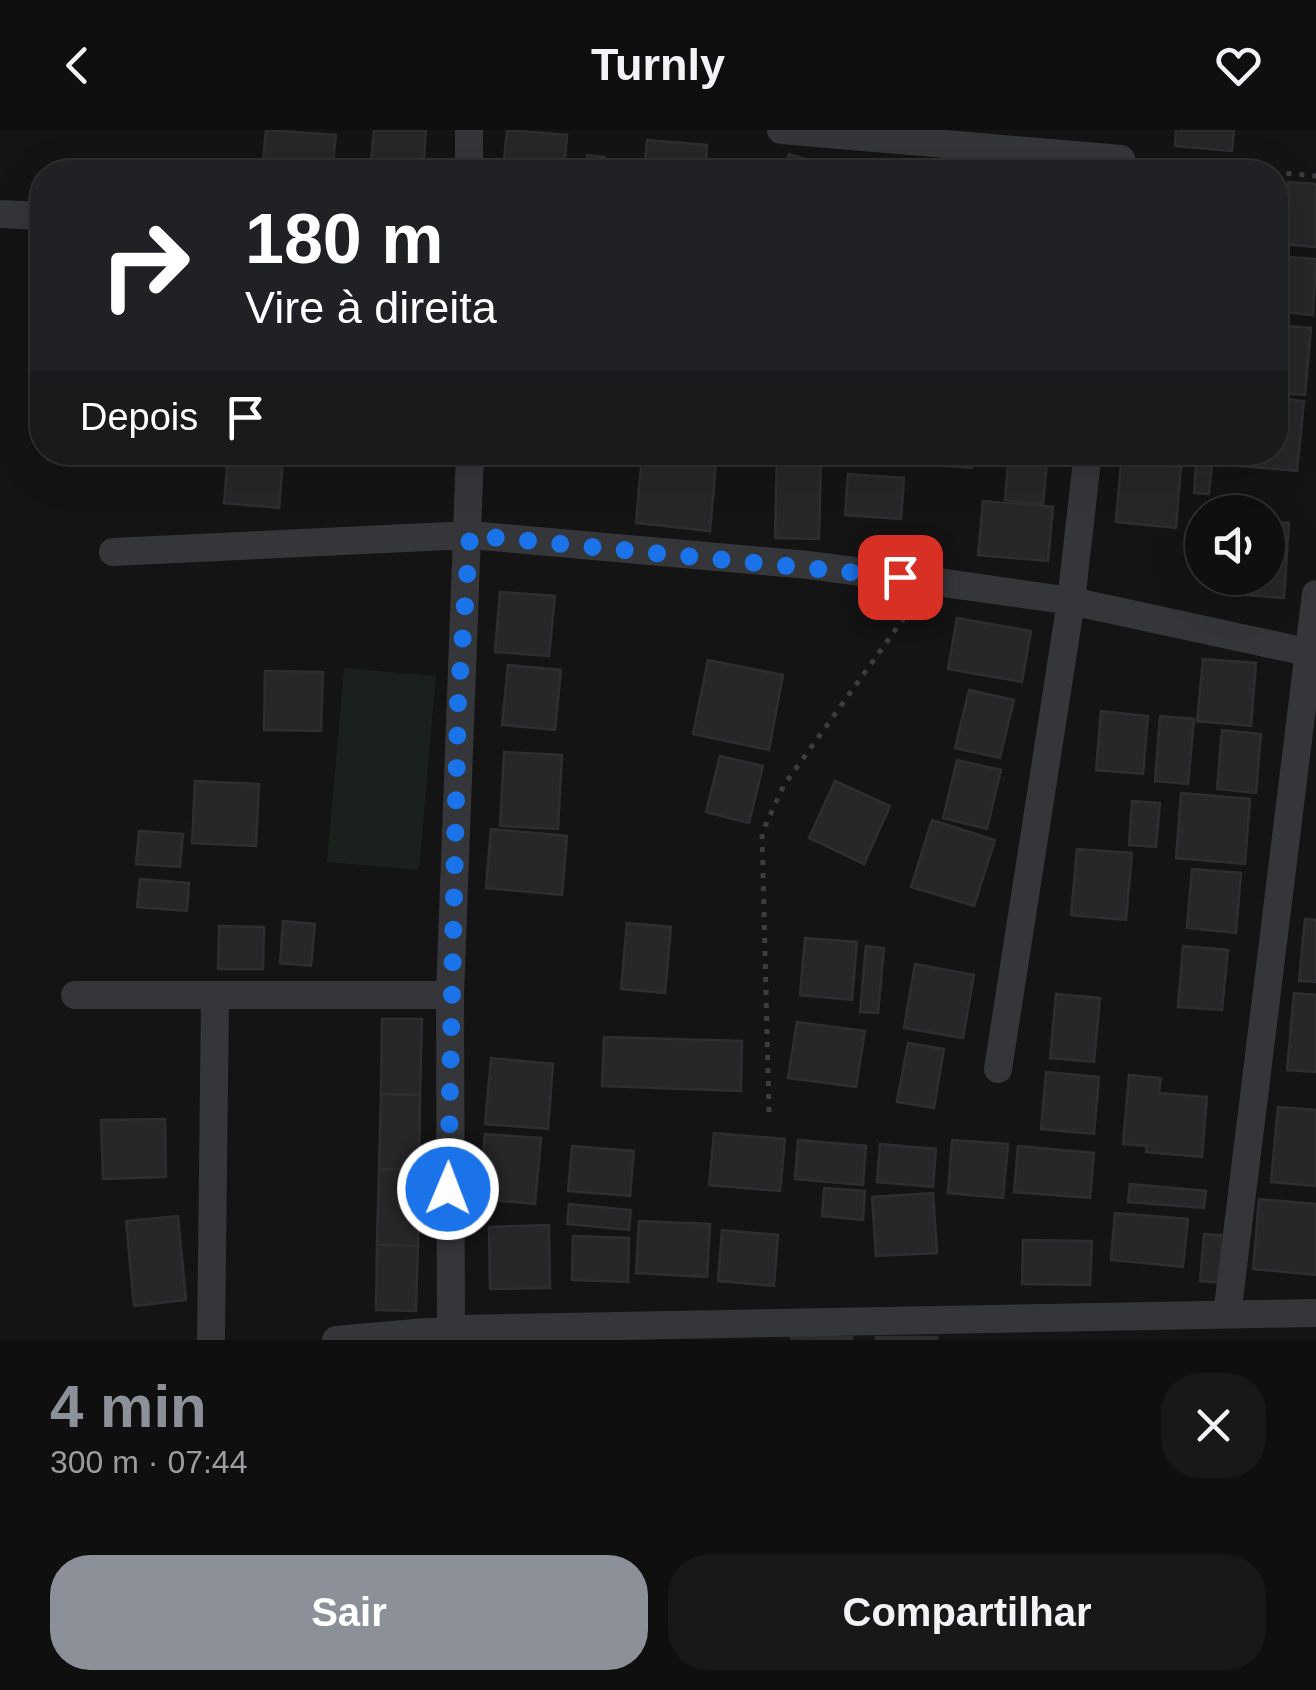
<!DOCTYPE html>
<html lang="pt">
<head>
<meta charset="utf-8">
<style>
	body { margin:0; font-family:Helvetica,sans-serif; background:#181819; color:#f1f3f6; height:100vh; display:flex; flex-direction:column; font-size:38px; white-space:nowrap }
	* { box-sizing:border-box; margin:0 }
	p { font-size:32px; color:#9b9c9f }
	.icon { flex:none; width:55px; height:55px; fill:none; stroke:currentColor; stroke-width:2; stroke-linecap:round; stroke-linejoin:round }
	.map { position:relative; height:1210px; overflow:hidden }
	.details { display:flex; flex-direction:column; background:#0f0f10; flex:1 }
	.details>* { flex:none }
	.hud { position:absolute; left:30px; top:30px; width:1258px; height:305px; border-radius:40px; box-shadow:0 10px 40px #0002,0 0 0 2px #2f2f30; background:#202124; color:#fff; overflow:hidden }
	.tools { position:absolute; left:1185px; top:365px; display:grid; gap:20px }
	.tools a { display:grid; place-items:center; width:100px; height:100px; border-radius:50%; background:#0f0f10; box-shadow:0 10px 40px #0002,0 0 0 2px #2f2f30; font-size:50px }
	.pin { position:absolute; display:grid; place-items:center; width:85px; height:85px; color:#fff; margin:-42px; border-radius:20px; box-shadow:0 5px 15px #0006 }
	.me { position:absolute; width:110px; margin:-55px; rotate:1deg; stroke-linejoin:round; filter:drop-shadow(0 0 8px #0008) }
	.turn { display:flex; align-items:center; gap:35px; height:210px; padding:0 50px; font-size:45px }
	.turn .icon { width:130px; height:130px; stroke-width:2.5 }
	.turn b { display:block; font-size:70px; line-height:85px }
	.then { display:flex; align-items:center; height:95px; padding:0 50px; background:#0003; gap:20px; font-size:38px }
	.round { display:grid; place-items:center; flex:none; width:105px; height:105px; border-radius:40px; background:#181819 }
	.head { display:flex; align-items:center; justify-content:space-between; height:170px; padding:0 50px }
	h1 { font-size:60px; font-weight:700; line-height:75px; color:#8c9099 }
	.cta { display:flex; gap:20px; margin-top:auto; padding:20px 50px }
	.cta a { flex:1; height:115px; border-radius:40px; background:#8c9099; color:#fff; font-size:40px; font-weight:700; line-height:115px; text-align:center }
	.cta a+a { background:#181819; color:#f1f3f6 }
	header { display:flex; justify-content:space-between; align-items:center; height:130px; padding:0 50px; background:#0f0f10; font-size:45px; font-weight:700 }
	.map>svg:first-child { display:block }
	.grass { fill:#1a201b }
	.building { fill:#272729; stroke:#2e2e31; stroke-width:2.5 }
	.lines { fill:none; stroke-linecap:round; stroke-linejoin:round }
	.path { stroke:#3b3d41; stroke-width:5; stroke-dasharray:5 8; stroke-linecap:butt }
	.street { stroke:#35363a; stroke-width:28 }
	.route { stroke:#1a73e8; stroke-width:18; stroke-dasharray:0 32.4 }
</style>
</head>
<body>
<header><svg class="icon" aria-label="back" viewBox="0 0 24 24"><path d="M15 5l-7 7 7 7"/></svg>Turnly<svg class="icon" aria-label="heart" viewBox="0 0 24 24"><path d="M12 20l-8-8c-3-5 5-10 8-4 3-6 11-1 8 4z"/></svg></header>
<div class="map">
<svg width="1316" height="1210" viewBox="0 0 1316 1210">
	<rect width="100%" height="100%" fill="#141415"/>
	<!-- grass -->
	<path class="grass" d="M344,538L436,546L419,740L327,732Z"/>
	<!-- building -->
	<path class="building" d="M266,0L336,5L332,42H262Z
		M374,0H426L423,42H370Z
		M507,0L567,5L564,42H503Z
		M1176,0H1234L1232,21L1175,16Z
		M647,10L707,15L705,42H644Z
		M789,24L839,39L838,42H783Z
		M587,25L605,27L604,42H585Z
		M1160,32L1225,38L1224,42H1160Z
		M1288,52L1316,54V117L1282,114Z
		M1275,126L1316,129L1313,185L1275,181Z
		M1275,195L1311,198L1305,265L1275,263Z
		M1275,268L1304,271L1297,341L1241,336L1242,322H1275Z
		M922,322H974L972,338L921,334Z
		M1009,322H1048L1043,374L1005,370Z
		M777,324L821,325L819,409L775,408Z
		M228,326L283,330L279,378L224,373Z
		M642,326L716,334L710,401L636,393Z
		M1121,332L1181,337L1176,398L1116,392Z
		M1196,334L1212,336L1209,364L1194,363Z
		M848,344L904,348L901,389L845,385Z
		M983,371L1053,377L1048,431L978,425Z
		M1268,392L1289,393L1284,468L1234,464L1236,448H1268Z
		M500,462L555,466L549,526L495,522Z
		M957,488L1031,501L1022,552L948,539Z
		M1203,529L1256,533L1251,596L1197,591Z
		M708,530L783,545L769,620L693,604Z
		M508,535L561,540L555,600L502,595Z
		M265,541L323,542L321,601L264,600Z
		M969,560L1014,570L1000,628L955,618Z
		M1101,581L1148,586L1143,644L1096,640Z
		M1160,586L1194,589L1188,654L1155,651Z
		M1222,600L1261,604L1256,663L1217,659Z
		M504,622L562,625L558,699L500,696Z
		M720,626L763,636L749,693L706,682Z
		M957,630L1001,640L987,699L943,688Z
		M195,651L259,654L256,716L192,713Z
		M835,651L890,676L864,734L809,708Z
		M1181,663L1250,669L1245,734L1176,728Z
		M1132,671L1160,673L1156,717L1129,715Z
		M932,690L995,710L974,776L911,757Z
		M491,699L567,706L562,765L486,758Z
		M139,701L183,704L180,737L136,734Z
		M1077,719L1132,723L1126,790L1071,785Z
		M1192,739L1241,743L1236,803L1187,798Z
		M140,749L189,753L187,781L137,777Z
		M1305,789L1316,790V852L1299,851Z
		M283,791L315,794L311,836L280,833Z
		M627,793L671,797L665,863L621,859Z
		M219,796L264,797L263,839H218Z
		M805,808L857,812L852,870L800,865Z
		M866,816L884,818L878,883L860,882Z
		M1183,816L1228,820L1222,880L1178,877Z
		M915,834L974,845L963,908L904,898Z
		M1294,863L1316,865V942L1287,940Z
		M1056,864L1100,868L1094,932L1050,928Z
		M382,889H422L420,965L381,964Z
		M797,892L865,901L856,957L788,948Z
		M604,907L742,911L741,961L602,956Z
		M908,913L944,919L934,978L897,972Z
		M491,928L553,934L548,999L485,994Z
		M1046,942L1099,947L1094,1004L1041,999Z
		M1129,945L1161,948L1159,963L1207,967L1202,1027L1146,1022L1147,1016L1123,1014Z
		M381,964L420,965L419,1039H379Z
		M1278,977L1316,980V1056L1271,1052Z
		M165,989L166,1047L103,1049L101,990Z
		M714,1003L785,1009L780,1061L709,1055Z
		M485,1004L541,1008L535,1074L479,1069Z
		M798,1010L866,1016L863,1055L795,1049Z
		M952,1010L1008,1014L1003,1068L948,1063Z
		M880,1014L936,1019L933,1057L877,1052Z
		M572,1016L634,1021L630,1066L568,1061Z
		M1018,1016L1094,1023L1090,1068L1014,1062Z
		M379,1039H419L418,1116L377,1115Z
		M1130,1054L1206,1061L1204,1078L1128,1072Z
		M824,1058L865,1061L863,1090L822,1086Z
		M933,1063L937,1123L876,1126L872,1067Z
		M1259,1069L1316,1074V1145L1253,1139Z
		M569,1074L631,1080L629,1100L567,1094Z
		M1115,1083L1188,1089L1183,1137L1111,1130Z
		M178,1086L186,1170L134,1176L126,1091Z
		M639,1091L710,1094L707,1147L636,1143Z
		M549,1095L550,1158L490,1159L489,1097Z
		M722,1100L778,1105L774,1156L718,1151Z
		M1204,1104L1228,1106L1224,1153L1200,1151Z
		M573,1106L629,1108L628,1152L572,1150Z
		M1023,1110L1092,1111L1090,1155L1022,1154Z
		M377,1115L418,1116L416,1181L376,1180Z
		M791,1207H852V1210H792Z
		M876,1207H937V1210H876Z"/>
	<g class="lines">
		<!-- path -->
		<path class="path" d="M1144,31L1316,46
			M769,982L762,703L784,655L914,474"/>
		<!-- street -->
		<path class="street" d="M469,0V42
			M781,0L1121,29
			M0,84L42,86
			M113,422L470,405L808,435L930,451L1071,471L1316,524
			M75,865H450
			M998,939L1071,471L1088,322
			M1227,1185L1316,464
			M211,1210L215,868
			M336,1210L461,1199L1316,1183
			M451,1210L450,865L470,322"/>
	</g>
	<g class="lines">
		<!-- route -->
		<path class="route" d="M448,1059L458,573L470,405L900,447"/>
	</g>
</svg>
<div class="tools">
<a><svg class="icon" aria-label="sound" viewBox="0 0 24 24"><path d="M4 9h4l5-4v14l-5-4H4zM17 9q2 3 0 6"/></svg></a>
</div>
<div class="pin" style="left:900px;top:447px;background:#d93025"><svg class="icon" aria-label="arrive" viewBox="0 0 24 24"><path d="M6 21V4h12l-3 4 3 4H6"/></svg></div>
<svg class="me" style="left:448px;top:1059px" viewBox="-20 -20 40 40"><circle r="17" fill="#1a73e8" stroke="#fff" stroke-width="3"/><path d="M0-11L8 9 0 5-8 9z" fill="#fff"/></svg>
<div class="hud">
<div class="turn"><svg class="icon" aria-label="right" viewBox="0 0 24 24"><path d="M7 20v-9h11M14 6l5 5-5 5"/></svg><div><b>180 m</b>Vire à direita</div></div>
<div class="then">Depois<svg class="icon" aria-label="arrive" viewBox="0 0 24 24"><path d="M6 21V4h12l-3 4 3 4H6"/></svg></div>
</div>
</div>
<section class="details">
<div class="head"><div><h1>4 min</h1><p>300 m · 07:44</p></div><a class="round"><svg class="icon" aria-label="close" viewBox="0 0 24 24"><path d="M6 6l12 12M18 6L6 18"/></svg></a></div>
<div class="cta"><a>Sair</a><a>Compartilhar</a></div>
</section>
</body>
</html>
